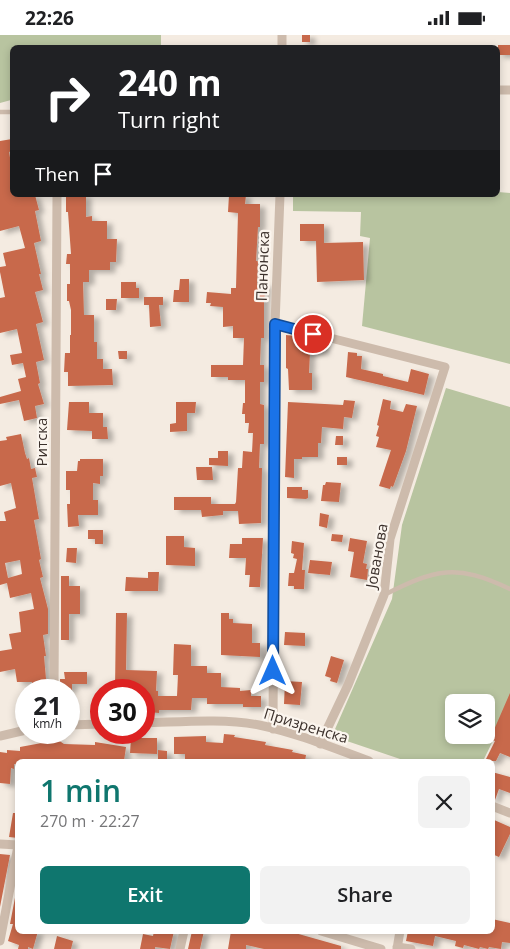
<!DOCTYPE html>
<html lang="en">
<head>
<meta charset="utf-8">
<style>
	body { margin:0; font-family:"Open Sans",sans-serif; background:#f2f2f2; color:#202124; height:100vh; display:flex; flex-direction:column; font-size:19px; white-space:nowrap }
	* { box-sizing:border-box; margin:0 }
	p { font-size:16px; color:#757577 }
	.icon { flex:none; width:28px; height:28px; fill:none; stroke:currentColor; stroke-width:2; stroke-linecap:round; stroke-linejoin:round }
	.map { position:relative; flex:1; overflow:hidden }
	.panel { position:absolute; left:15px; top:724px; width:480px; height:175px; display:flex; flex-direction:column; background:#fff; border-radius:8px; box-shadow:0 2px 8px #0003 }
	.panel>* { flex:none }
	.top-card { position:absolute; left:10px; top:10px; width:490px; height:152px; border-radius:8px; box-shadow:0 2px 8px #0003; background:#202124; color:#fff; overflow:hidden }
	.fabs { position:absolute; left:445px; top:659px; display:grid; gap:10px }
	.fabs a { display:grid; place-items:center; width:50px; height:50px; border-radius:8px; background:#fff; box-shadow:0 2px 8px #0003; font-size:25px }
	.speed { position:absolute; left:15px; top:644px; display:flex; gap:10px; font-size:25px; font-weight:700; text-align:center }
	.speed>* { display:grid; place-content:center; width:65px; height:65px; border-radius:50%; background:#fff; box-shadow:0 2px 8px #0003; line-height:1 }
	.speed small { font-size:12px; font-weight:400 }
	.speed .limit { border:8px solid #d22; background:#fff; color:#111 }
	.pin { position:absolute; display:grid; place-items:center; width:42px; height:42px; color:#fff; margin:-21px; border:2px solid #fff; border-radius:50%; box-shadow:0 1px 5px #0007 }
	.me { position:absolute; width:55px; margin:-28px; rotate:0deg; stroke-linejoin:round; filter:drop-shadow(0 0 4px #0008) }
	.turn { display:flex; align-items:center; gap:18px; height:105px; padding:0 25px; font-size:22px }
	.turn .icon { width:65px; height:65px; stroke-width:2.5 }
	.turn b { display:block; font-size:35px; line-height:42px }
	.then { display:flex; align-items:center; height:48px; padding:0 25px; background:#0003; gap:10px; font-size:19px }
	.round { display:grid; place-items:center; flex:none; width:52px; height:52px; border-radius:8px; background:#f2f2f2 }
	.overview { display:flex; align-items:center; justify-content:space-between; height:85px; padding:0 25px }
	h1 { font-size:30px; font-weight:600; line-height:38px; color:#0f766e }
	.primary-button { display:flex; gap:10px; margin-top:auto; padding:10px 25px }
	.primary-button a { flex:1; height:58px; border-radius:8px; background:#0f766e; color:#fff; font-size:20px; font-weight:600; line-height:58px; text-align:center }
	.primary-button a+a { background:#f2f2f2; color:#202124 }
	.status { display:flex; justify-content:space-between; align-items:center; height:35px; padding:0 25px; background:#fff; direction:ltr }
	.status svg { height:14px; fill:currentColor }
	.map>svg:first-child { display:block }
	.green { fill:#b8c4a0; fill-rule:evenodd }
	.building { fill:#c8694b; fill-rule:evenodd; filter:url(#shadow) }
	.lines { fill:none; stroke-linecap:round; stroke-linejoin:round }
	.lane { stroke:#cdbbac; stroke-width:4.5 }
	.street { stroke:#cdbbac; stroke-width:9 }
	.route-casing { stroke:#114b97; stroke-width:12 }
	.route { stroke:#1a73e8; stroke-width:9 }
	.labels { text-anchor:middle; stroke-width:4.5; stroke-linejoin:round; paint-order:stroke }
	.street-label { font-size:15px; fill:#3b302b; stroke:#fbf5ee }
</style>
</head>
<body>
<div class="status"><b>22:26</b><svg viewBox="0 0 49 12"><path d="M0 12V9h3v3zM5 12V6h3v6zM10 12V3h3v9zM15 12V0h3v12zM26 1h20v11H26zM47 4h2v5h-2z"/></svg></div>
<div class="map">
<svg width="510" height="914" viewBox="0 0 510 914">
	<defs>
		<filter id="shadow"><feDropShadow dx="5.5" dy="3" stdDeviation="2.5" flood-color="#0004"/></filter>
	</defs>
	<rect width="100%" height="100%" fill="#f4ebe1"/>
	<!-- green -->
	<path class="green" d="M0,0H161V12H12V58L11,65L0,68Z
		M498,157L510,158V329L362,291L370,203L360,201L361,177L293,176V160H498Z
		M446,353L510,372V671L483,726H406L332,701L392,564L402,490ZM454,668H486V700H454Z"/>
	<!-- building -->
	<path class="building" d="M302,0H310V7H302Z
		M498,10H510V20H498Z
		M12,104V116L9,117L12,134V160H35L39,175L35,176L41,206L34,208L41,239H39L43,255L35,257L43,287L36,289L44,325L36,327L40,348L38,349L44,369L35,371L37,383L24,386L19,365L0,369V362L21,356L18,344L26,342L23,328L12,330L10,320L22,318L17,294L0,298V263L5,262L0,237V232L6,231L3,218L25,213L19,191L0,196V106Z
		M66,160H86V182L92,181V186H107V204H117L116,227H110V235H89V247H83L84,280H94V307H97V324H103V334H112L113,350L68,351V337H64L65,318H70V300H71V275L69,266H67V249H70V229H66L67,219H71L68,177H66Z
		M229,160H246L245,169H260V192H258L256,226H258L257,249H266L264,267V303H261L260,330H264V347H260V369L264,370V409H260L259,433H262L261,488L239,489L238,476H223V480L202,482L201,475H174V462H211V469H235L236,467L238,433H242L243,416L252,417L253,398H248L249,388H245V379H242L243,368H245V345H228V342H211V330H243L244,303H233V291L223,292V272L210,271L211,268H206L207,257L231,259V253H236L238,178L228,177Z
		M300,189H324V208L363,207L364,245L317,247L316,206H300Z
		M180,244H189V267H173L174,255H179Z
		M121,247H136V253H139V263H121Z
		M144,262H163V270H159L161,291L150,292L149,270H144Z
		M106,264H117L116,275H106Z
		M286,300L296,301L324,308V317H310L309,338H312V355H289L288,334L286,333Z
		M118,316H127V324H119Z
		M348,317L357,318V321H362L361,334L383,339V341L408,347L411,334L429,339L424,360L346,342Z
		M383,364L391,366L390,374L403,377L406,369L417,371L406,416L393,452L391,451L390,454L379,451L391,415L376,412L379,402L376,401L379,391L377,390Z
		M344,365L355,366L352,383L344,382L343,394L322,392L321,408H318V422H302V424H294V443L285,442L288,367L343,370Z
		M69,367H89V378H103V392H107L108,404H92V396L67,395Z
		M176,367H196L195,378H187V396L170,397V389L176,388Z
		M21,399L25,418L27,424L29,423L31,434L35,433L37,442L32,443L39,484L34,485L41,524L39,525L43,542L40,543L48,574V599L43,600L46,621H44L46,644H48V651H45V655H32V647H17L15,634L0,637V616L12,614L9,599L21,597L19,577L34,574L31,558L10,563L7,548L0,550V486H6L4,477L16,473L11,448L0,451V406L7,405L6,402ZM20,525L22,539L8,543L5,528Z
		M336,401H343V410H335Z
		M218,416H228V431L209,430V423H218Z
		M337,422H347V430H337Z
		M80,424H103V441H100V449L93,448V465H98V480H78L79,491L68,492L67,469H70V455H66V436H77L78,426H80Z
		M196,432H212L213,445H197Z
		M326,447L341,448L339,467L321,466L323,450H325Z
		M287,452H302V455H308V463L306,464L287,463Z
		M320,478L329,480L327,493L319,491Z
		M88,495H103V509H95V504H88Z
		M332,499L343,500L342,507L331,506Z
		M166,501H184V512L195,513V531L166,530Z
		M242,503H263L260,552H249L250,540H245L246,523H229L230,509H242Z
		M350,503L367,506L363,528L367,529L366,534H368L367,545L350,542L354,517L348,516Z
		M292,506L304,508L302,535H305L304,554H294V551H288L289,538H294L297,524L293,523L294,519L291,518Z
		M67,513H77L76,528L66,527Z
		M310,525L332,527L330,540L308,538Z
		M148,537H159L158,556H125L126,542L148,543Z
		M61,541H69V551H80V579H69V605H61Z
		M116,578H127L126,635L157,636L156,656H158V661H177L178,640H173L174,609L191,610V631H207V638H221V652L240,653V656L251,655V661H261V672H243V669H207V663H192L191,675H159V678L149,677V675H144L145,655H115Z
		M221,578H229V584H233V588L252,589V608H260V622L221,620Z
		M285,597L305,598V611L284,610Z
		M331,621L344,625L337,648L330,646L331,643L325,641Z
		M64,637H87V649H72V655H63V651H60V644H65Z
		M285,646L302,647L300,670L284,669Z
		M510,658V722L500,718L496,726H485L495,706L490,704Z
		M224,699L235,700L234,702L266,707L265,710L293,715L292,717L306,720L305,726H191V724H185V719H174V702L206,701V707L223,708Z
		M131,703H157V719L130,718Z
		M58,705L64,709L95,710V707L126,712L124,726H18V730L14,729V734L11,733L10,749L0,748V717L7,718V715L20,716V712Z
		M158,715L167,716V726H158Z
		M492,737L510,742V758L499,754L495,765H492Z
		M13,778H18V803L9,802Z
		M492,784L510,792V799L499,822L492,819Z
		M0,819L10,820L0,872Z
		M18,847V896H38L33,914L28,912V914H18L19,910L8,906L13,889H10Z
		M492,884L510,888V908L502,907L501,914L489,912L488,914L480,912L479,914L464,910L463,913L455,911L456,906L435,901L433,911L406,906L408,896H492Z
		M154,896H174L170,914L155,912V914H140L143,899L153,901Z
		M192,896H204L200,914H188Z
		M231,896H288L341,911V914H264L246,910V914H228Z
		M57,901L73,906L71,914H54Z"/>
	<g class="lines">
		<!-- lane -->
		<path class="lane" d="M0,77H12
			M384,560C436,534 456,528 510,554"/>
		<!-- street -->
		<path class="street" d="M282,0V12
			M498,55H510
			M275,289L445,332L390,504L384,560L348,650L320,709
			M54,655L57,160
			M144,688C181,687 222,683 259,690C297,698 333,713 369,726
			M69,690L101,689
			M273,694L275,289L280,160
			M0,701L26,695
			M492,771L510,778
			M0,809L18,810
			M321,896L381,914
			M0,906L18,811
			M397,912L411,914
			M180,914L184,896
			M397,914L400,896"/>
	</g>
	<g class="lines">
		<!-- route casing -->
		<g class="route-casing">
			<path id="route" d="M273,636L275,289L313,299"/>
		</g>
		<!-- route -->
		<use href="#route" class="route"/>
	</g>
	<g class="labels">
		<!-- street labels -->
		<g class="street-label">
			<text transform="translate(263 231) rotate(-88)" y="5">Панонска</text>
			<text transform="translate(42 407) rotate(-90)" y="5">Ритска</text>
			<text transform="translate(377 521) rotate(-80)" y="5">Јованова</text>
			<text transform="translate(306 691) rotate(17)" y="5">Призренска</text>
		</g>
	</g>
</svg>
<div class="fabs">
<a><svg class="icon" aria-label="layers" viewBox="0 0 24 24"><path d="M12 4l9 5-9 5-9-5zM3 14l9 5 9-5"/></svg></a>
</div>
<div class="speed"><div>21<small>km/h</small></div><div class="limit">30</div></div>
<div class="pin" style="left:313px;top:299px;background:#d93025"><svg class="icon" aria-label="arrive" viewBox="0 0 24 24"><path d="M6 21V4h12l-3 4 3 4H6"/></svg></div>
<svg class="me" style="left:273px;top:636px" viewBox="-20 -20 40 40"><path d="M0-17L14 15 0 8-14 15z" fill="#1a73e8" stroke="#fff" stroke-width="4"/></svg>
<div class="top-card">
<div class="turn"><svg class="icon" aria-label="right" viewBox="0 0 24 24"><path d="M7 20v-9h11M14 6l5 5-5 5"/></svg><div><b>240 m</b>Turn right</div></div>
<div class="then">Then<svg class="icon" aria-label="arrive" viewBox="0 0 24 24"><path d="M6 21V4h12l-3 4 3 4H6"/></svg></div>
</div>
<section class="panel">
<div class="overview"><div><h1>1 min</h1><p>270 m · 22:27</p></div><a class="round"><svg class="icon" aria-label="close" viewBox="0 0 24 24"><path d="M6 6l12 12M18 6L6 18"/></svg></a></div>
<div class="primary-button"><a>Exit</a><a>Share</a></div>
</section>
</div>
</body>
</html>
